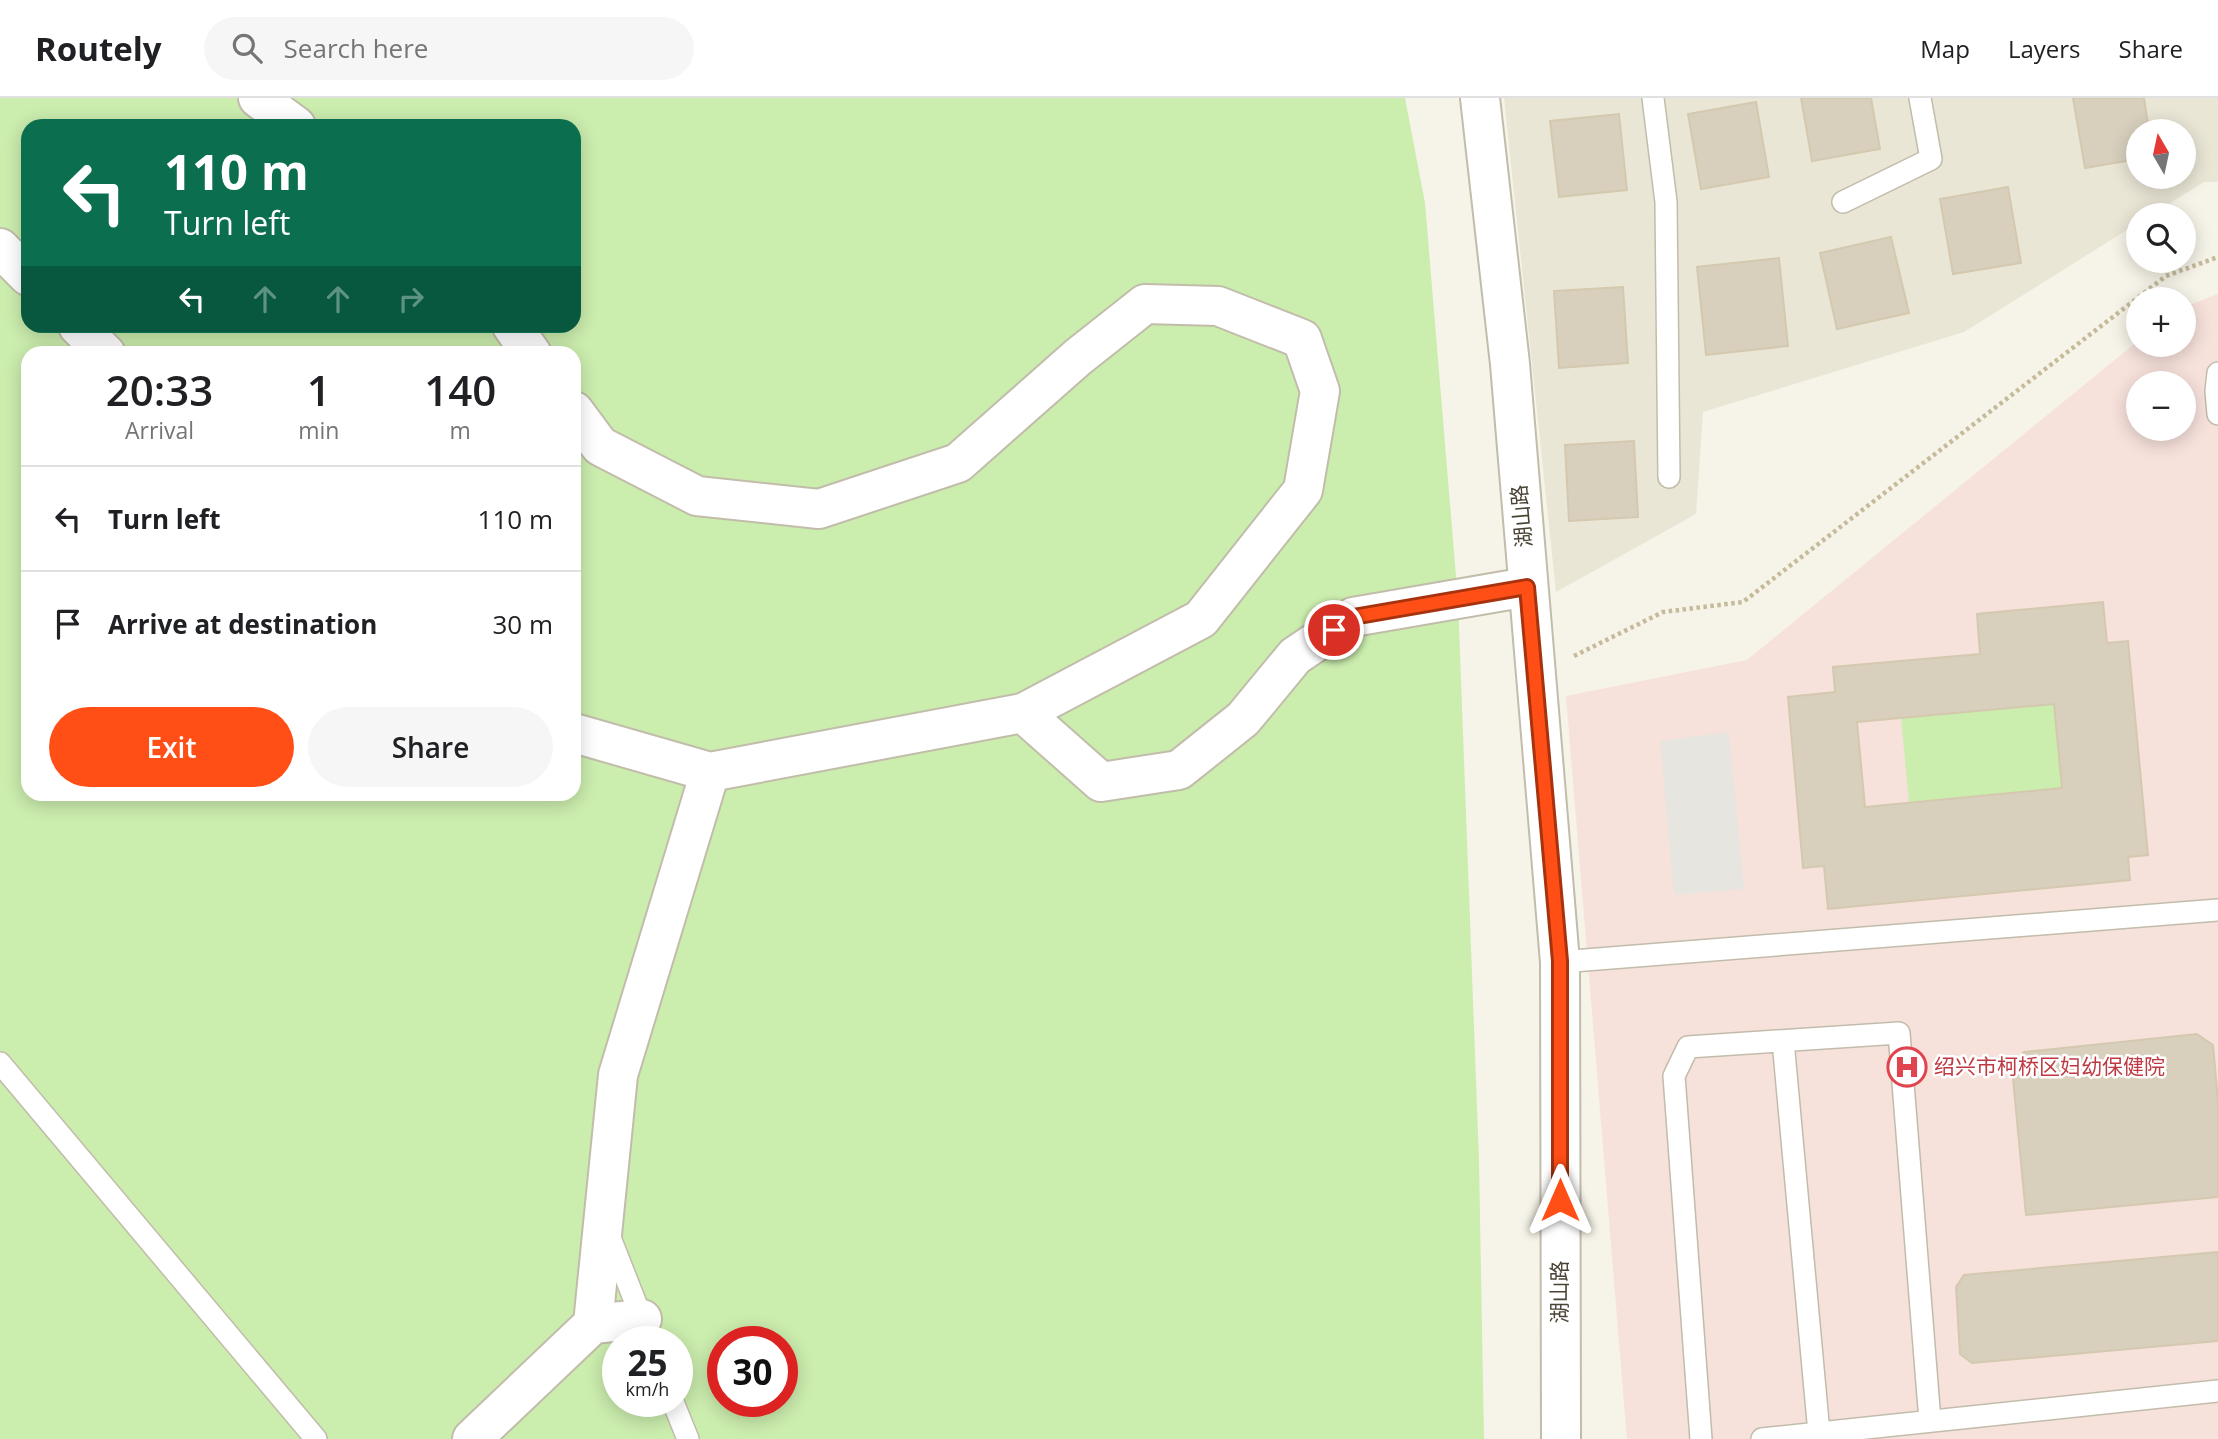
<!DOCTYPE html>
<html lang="en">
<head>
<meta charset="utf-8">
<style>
	body { margin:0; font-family:"Open Sans","Noto Sans SC",sans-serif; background:#f6f6f6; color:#202124; height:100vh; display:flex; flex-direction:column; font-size:26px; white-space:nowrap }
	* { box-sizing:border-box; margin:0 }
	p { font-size:23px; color:#757577 }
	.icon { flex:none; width:38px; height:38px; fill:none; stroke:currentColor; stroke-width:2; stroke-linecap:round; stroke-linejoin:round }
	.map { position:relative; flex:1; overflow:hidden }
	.drawer { position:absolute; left:21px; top:248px; width:560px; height:455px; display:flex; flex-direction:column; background:#fff; border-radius:21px; box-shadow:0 4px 18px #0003 }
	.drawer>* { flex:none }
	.guide { position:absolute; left:21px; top:21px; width:560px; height:214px; border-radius:21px; box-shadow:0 4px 18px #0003; background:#0b6e4f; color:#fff; overflow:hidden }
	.needle { width:46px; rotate:351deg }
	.buttons { position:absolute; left:2126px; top:21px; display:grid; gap:14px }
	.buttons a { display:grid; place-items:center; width:70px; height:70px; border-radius:50%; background:#fff; box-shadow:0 4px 18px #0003; font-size:35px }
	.speed { position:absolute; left:602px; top:1228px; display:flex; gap:14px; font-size:35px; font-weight:700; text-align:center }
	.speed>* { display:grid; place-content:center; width:91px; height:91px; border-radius:50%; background:#fff; box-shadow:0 4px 18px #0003; line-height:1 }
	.speed small { font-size:18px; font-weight:400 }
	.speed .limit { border:10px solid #d22; background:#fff; color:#111 }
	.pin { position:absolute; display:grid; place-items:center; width:60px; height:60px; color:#fff; margin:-30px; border:4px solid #fff; border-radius:50%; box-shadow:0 2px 7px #0007 }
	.me { position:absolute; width:77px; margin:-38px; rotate:0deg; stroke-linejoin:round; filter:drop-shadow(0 0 5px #0008) }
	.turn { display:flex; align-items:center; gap:24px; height:147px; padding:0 28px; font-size:32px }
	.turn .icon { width:91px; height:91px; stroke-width:2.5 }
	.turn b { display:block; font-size:49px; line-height:60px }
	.lanes { display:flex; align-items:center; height:66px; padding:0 28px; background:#0003; justify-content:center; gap:35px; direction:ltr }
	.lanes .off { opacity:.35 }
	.eta { display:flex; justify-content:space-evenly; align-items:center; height:119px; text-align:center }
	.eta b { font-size:42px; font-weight:600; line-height:49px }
	.action { display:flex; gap:14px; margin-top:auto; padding:14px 28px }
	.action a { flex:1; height:80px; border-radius:42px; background:#ff4f16; color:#fff; font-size:28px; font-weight:600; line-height:80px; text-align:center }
	.action a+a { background:#f6f6f6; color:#202124 }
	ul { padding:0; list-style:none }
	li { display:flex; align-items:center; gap:21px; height:105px; padding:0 28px; border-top:2px solid #e0e0e0 }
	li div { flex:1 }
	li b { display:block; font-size:26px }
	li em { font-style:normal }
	header { display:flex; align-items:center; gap:42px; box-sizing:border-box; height:98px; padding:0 35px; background:#fff; border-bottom:2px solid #e0e0e0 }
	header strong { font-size:33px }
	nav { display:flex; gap:38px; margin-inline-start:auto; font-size:24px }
	.search { width:490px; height:63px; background:#f6f6f6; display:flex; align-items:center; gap:18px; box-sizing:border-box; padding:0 24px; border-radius:38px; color:#757577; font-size:26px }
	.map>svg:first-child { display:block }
	.residential { fill:#eae6d6; fill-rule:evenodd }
	.medical { fill:#f7e1db; fill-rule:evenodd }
	.green { fill:#cbedae; fill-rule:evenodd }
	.parking { fill:#e7e5e0 }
	.building { fill:#d8d0bd; stroke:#d4c9af; stroke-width:2; fill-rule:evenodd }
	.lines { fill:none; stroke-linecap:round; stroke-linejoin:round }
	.service-casing { stroke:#c2bcaa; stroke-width:24 }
	.minor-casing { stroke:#c2bcaa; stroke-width:42 }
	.path { stroke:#c5ba9a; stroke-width:4.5; stroke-dasharray:3.5 3.5; stroke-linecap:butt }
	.service { stroke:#fff; stroke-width:21 }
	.minor { stroke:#fff; stroke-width:38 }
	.route-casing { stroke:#a6330e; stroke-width:18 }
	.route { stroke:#ff4f16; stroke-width:12 }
	.labels { text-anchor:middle; stroke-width:5; stroke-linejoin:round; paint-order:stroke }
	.street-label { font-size:21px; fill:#4a4436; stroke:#fff }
	.health-label { font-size:21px; fill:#be3a42; stroke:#fff; text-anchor:start }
</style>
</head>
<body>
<header>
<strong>Routely</strong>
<div class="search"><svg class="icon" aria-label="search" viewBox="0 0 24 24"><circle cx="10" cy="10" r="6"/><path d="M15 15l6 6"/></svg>Search here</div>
<nav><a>Map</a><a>Layers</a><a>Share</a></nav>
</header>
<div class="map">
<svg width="2218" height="1341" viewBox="0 0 2218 1341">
	<rect width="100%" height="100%" fill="#f6f3e8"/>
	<!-- residential -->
	<path class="residential" d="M1504,0H2218V84H2204L2151,117H2138V125L1964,234L1703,314L1696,416L1556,494ZM2138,33H2184V79H2138Z"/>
	<!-- medical -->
	<path class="medical" d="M2218,196V1341H1627L1566,598L1747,562L2138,243V247H2184V209ZM2138,285H2184V331H2138Z"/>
	<!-- green -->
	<path class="green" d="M0,0H1405L1425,105L1458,502L1479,1063L1484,1341H0ZM28,28H574V228H28ZM28,256H574V696H28ZM618,1244H677V1304H618ZM723,1244H782V1304H723Z
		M2054,606L2062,690L1909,704L1901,620Z"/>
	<!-- parking -->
	<path class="parking" d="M1729,634L1744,791L1674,797L1660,643Z"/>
	<!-- building -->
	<path class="building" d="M1801,0H1871L1880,51L1812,63Z
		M2073,0H2144L2149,33H2138V61L2085,70Z
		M1756,4L1769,79L1701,91L1688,16Z
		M1619,16L1627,92L1559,99L1550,23Z
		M2008,89L2021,165L1953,176L1940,101Z
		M1891,139L1909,215L1837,231L1820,155Z
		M1779,160L1788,248L1706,257L1697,169Z
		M1623,189L1628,265L1559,270L1554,193Z
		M1634,343L1638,419L1569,423L1565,347Z
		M2103,504L2107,545L2128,543L2148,757L2128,759L2130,782L1828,811L1824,768L1803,770L1788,599L1835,594L1833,569L1980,556L1977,516ZM2054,606L2062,690L1865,709L1857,624Z
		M2197,936L2213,947L2218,1003V1099L2026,1117L2012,970L2024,954Z
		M2218,1154V1243L1972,1265L1960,1256L1956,1189L1964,1177Z"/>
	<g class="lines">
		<!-- service casing -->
		<g class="service-casing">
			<path id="service" d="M1653,0L1666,104L1669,379
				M1843,104L1931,61L1920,0
				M2218,275L2216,293L2218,316
				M1560,864L2218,812
				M1783,943L1819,1335
				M0,965L316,1341
				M609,1137L651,1244
				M673,1304L688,1341
				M1701,1341L1674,978L1688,949L1899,935L1930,1323
				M1762,1341L2218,1293"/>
		</g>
		<!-- minor casing -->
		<g class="minor-casing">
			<path id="minor" d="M258,0L296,28
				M1480,0L1510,266L1560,864L1561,1341
				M0,150L28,178
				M78,228L106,256
				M512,228L532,256
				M574,313L600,348L697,398L819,411L958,365L1078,259L1145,206L1218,208L1302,241L1320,293L1303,392L1201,521L1023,615L710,674L574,635
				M1023,615L1101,684L1179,672L1243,621L1295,558L1353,519L1527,489
				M593,1226L642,1221
				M472,1341L593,1226L618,977L710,674"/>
		</g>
		<!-- path -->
		<path class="path" d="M1574,558L1663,514L1743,504L2166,178L2218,159"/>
		<!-- service -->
		<use href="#service" class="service"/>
		<!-- minor -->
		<use href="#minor" class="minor"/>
	</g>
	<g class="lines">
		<!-- route casing -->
		<g class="route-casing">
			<path id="route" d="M1334,532L1353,519L1527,489L1560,863V1102"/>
		</g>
		<!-- route -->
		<use href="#route" class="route"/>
	</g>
	<!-- icons -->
	<defs>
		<g id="hospital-ring" transform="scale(2.0125)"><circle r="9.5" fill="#fff" stroke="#e0444e" stroke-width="1.5"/><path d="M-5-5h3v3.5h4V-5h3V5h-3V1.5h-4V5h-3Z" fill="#e0444e"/></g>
	</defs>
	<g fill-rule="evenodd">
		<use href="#hospital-ring" x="1907" y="969"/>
	</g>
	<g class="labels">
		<!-- street labels -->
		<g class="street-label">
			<text transform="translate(1522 418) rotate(-95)" y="7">湖山路</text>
			<text transform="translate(1560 1194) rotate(-90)" y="7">湖山路</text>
		</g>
		<!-- health labels -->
		<g class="health-label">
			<text x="1934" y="976">绍兴市柯桥区妇幼保健院</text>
		</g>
	</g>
</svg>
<div class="buttons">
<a><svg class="needle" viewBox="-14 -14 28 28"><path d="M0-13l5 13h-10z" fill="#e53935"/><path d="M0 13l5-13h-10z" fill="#757577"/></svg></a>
<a><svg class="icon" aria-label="search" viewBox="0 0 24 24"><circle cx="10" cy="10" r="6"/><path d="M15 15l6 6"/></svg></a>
<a>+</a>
<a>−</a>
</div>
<div class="speed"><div>25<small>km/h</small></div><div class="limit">30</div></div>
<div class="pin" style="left:1334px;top:532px;background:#d93025"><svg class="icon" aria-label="arrive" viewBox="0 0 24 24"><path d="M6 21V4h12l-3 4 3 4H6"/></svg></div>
<svg class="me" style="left:1560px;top:1102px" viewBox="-20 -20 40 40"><path d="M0-17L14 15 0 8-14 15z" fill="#ff4f16" stroke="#fff" stroke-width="4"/></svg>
<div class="guide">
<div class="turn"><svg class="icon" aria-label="left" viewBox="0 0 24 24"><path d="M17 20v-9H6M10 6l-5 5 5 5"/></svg><div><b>110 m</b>Turn left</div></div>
<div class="lanes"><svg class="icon" aria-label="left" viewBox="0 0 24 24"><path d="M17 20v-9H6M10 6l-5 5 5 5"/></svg><svg class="icon off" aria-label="ahead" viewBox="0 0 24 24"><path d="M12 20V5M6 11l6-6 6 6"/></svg><svg class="icon off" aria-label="ahead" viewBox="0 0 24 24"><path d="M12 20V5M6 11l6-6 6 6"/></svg><svg class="icon off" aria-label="right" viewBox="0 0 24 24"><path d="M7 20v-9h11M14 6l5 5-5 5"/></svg></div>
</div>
<section class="drawer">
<div class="eta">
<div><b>20:33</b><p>Arrival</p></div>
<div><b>1</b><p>min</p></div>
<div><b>140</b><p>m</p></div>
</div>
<ul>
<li><svg class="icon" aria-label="left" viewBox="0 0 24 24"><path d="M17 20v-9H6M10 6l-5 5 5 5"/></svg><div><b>Turn left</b></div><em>110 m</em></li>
<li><svg class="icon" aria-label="arrive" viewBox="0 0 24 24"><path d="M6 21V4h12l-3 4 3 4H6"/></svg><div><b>Arrive at destination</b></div><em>30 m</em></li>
</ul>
<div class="action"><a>Exit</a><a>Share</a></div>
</section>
</div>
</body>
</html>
